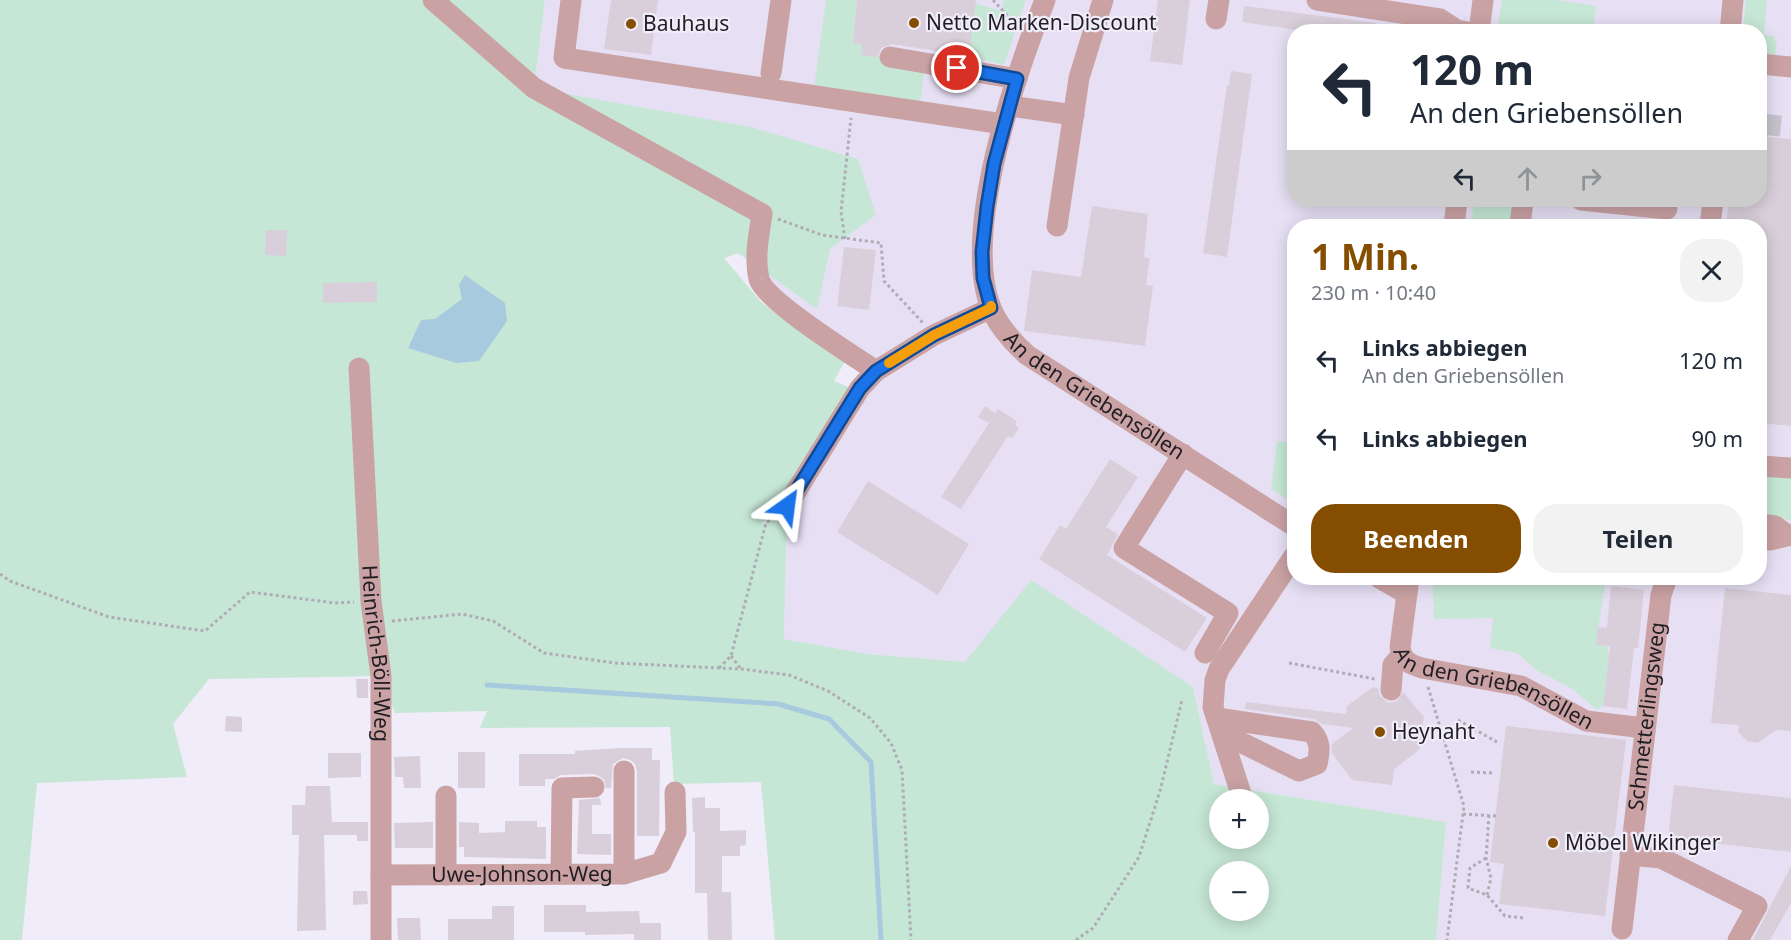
<!DOCTYPE html>
<html lang="de">
<head>
<meta charset="utf-8">
<style>
	body { margin:0; font-family:"Noto Sans",sans-serif; background:#f2f2f3; color:#1f2937; height:100vh; display:flex; flex-direction:column; font-size:22px; white-space:nowrap }
	* { box-sizing:border-box; margin:0 }
	p { font-size:20px; color:#747a83 }
	.icon { flex:none; width:33px; height:33px; fill:none; stroke:currentColor; stroke-width:2; stroke-linecap:round; stroke-linejoin:round }
	.map { position:relative; flex:1; overflow:hidden }
	.details { position:absolute; left:1287px; top:219px; width:480px; height:366px; display:flex; flex-direction:column; background:#fff; border-radius:24px; box-shadow:0 3px 15px #0003 }
	.details>* { flex:none }
	.guide { position:absolute; left:1287px; top:24px; width:480px; height:183px; border-radius:24px; box-shadow:0 3px 15px #0003; background:#fff; color:#1f2937; overflow:hidden }
	.fabs { position:absolute; left:1209px; top:789px; display:grid; gap:12px }
	.fabs a { display:grid; place-items:center; width:60px; height:60px; border-radius:50%; background:#fff; box-shadow:0 3px 15px #0003; font-size:30px }
	.pin { position:absolute; display:grid; place-items:center; width:51px; height:51px; color:#fff; margin:-26px; border:3px solid #fff; border-radius:50%; box-shadow:0 2px 6px #0007 }
	.me { position:absolute; width:66px; margin:-33px; rotate:31deg; stroke-linejoin:round; filter:drop-shadow(0 0 4px #0008) }
	.turn { display:flex; align-items:center; gap:21px; height:126px; padding:0 24px; font-size:27px }
	.turn .icon { width:78px; height:78px; stroke-width:2.5 }
	.turn b { display:block; font-size:42px; line-height:51px }
	.lanes { display:flex; align-items:center; height:57px; padding:0 24px; background:#0003; justify-content:center; gap:30px; direction:ltr }
	.lanes .off { opacity:.35 }
	.round { display:grid; place-items:center; flex:none; width:63px; height:63px; border-radius:24px; background:#f2f2f3 }
	.head { display:flex; align-items:center; justify-content:space-between; height:102px; padding:0 24px }
	h1 { font-size:36px; font-weight:700; line-height:45px; color:#854d00 }
	.button { display:flex; gap:12px; margin-top:auto; padding:12px 24px }
	.button a { flex:1; height:69px; border-radius:24px; background:#854d00; color:#fff; font-size:24px; font-weight:700; line-height:69px; text-align:center }
	.button a+a { background:#f2f2f3; color:#1f2937 }
	ul { padding:0; list-style:none }
	li { display:flex; align-items:center; gap:18px; height:78px; padding:0 24px }
	li div { flex:1 }
	li b { display:block; font-size:22px }
	li em { font-style:normal }
	.map>svg:first-child { display:block }
	.built { fill:#e7e0f5; fill-rule:evenodd }
	.green { fill:#c6e7d5; fill-rule:evenodd }
	.water { fill:#a8cade }
	.lines { fill:none; stroke-linecap:round; stroke-linejoin:round }
	.stream { stroke:#a8cade; stroke-width:5 }
	.building { fill:#d9cfda }
	.minor-tunnel { stroke:#c6c3ce; stroke-width:21; stroke-dasharray:21 10; stroke-linecap:butt }
	.path { stroke:#afacb6; stroke-width:3; stroke-dasharray:3 3; stroke-linecap:butt }
	.minor { stroke:#caa2a4; stroke-width:21 }
	.route-casing { stroke:#114b97; stroke-width:15 }
	.route { stroke:#1a73e8; stroke-width:10 }
	.slow { stroke:#f59e0b; stroke-width:10 }
	.poi-dot { fill:#854d00; stroke:#f0ecf9; stroke-width:2 }
	.labels { text-anchor:middle; stroke-width:4.5; stroke-linejoin:round; paint-order:stroke }
	.poi-label { font-size:21px; fill:#201e23; stroke:#f0ecf9; text-anchor:start }
	.street-label { font-size:21px; fill:#201e23; stroke:#f0ecf9 }
</style>
</head>
<body>
<div class="map">
<svg width="1791" height="940" viewBox="0 0 1791 940">
	<rect width="100%" height="100%" fill="#f0ecf9"/>
	<!-- built -->
	<path class="built" d="M545,0H1791V940H1436L1446,822L1214,784L1193,687L965,662L868,654L784,639L787,506L876,371L784,308L757,253L534,88ZM1294,32H1760V200H1294ZM1294,226H1760V578H1294Z"/>
	<!-- green -->
	<path class="green" d="M0,0H545L534,88L751,127L858,159L876,215L830,249L817,309L738,253L724,258L761,302L800,332L846,359L834,381L851,388L782,501L771,511L761,526L787,506L784,639L868,654L965,662L1031,580L1193,687L1214,784L1446,822L1436,940H775L761,782L674,784L670,727L480,728L487,711L395,713L380,676L209,679L173,724L187,777L37,783L22,940H0ZM1220,800H1258V838H1220ZM1220,872H1258V910H1220Z
		M826,0H857L853,43L862,44V55L882,57L925,69L920,103L814,88Z
		M1004,0H1026L1004,65L969,56L975,3L1001,11Z
		M1502,0H1558L1596,6L1593,31H1497Z
		M1746,0H1767L1764,35L1774,36V41H1777L1775,55L1760,53V32L1743,31Z
		M1474,200H1512L1511,226H1471Z
		M1277,441L1294,443V504L1271,489Z
		M1760,474L1791,477V520L1760,517Z
		M1432,578H1606L1596,644L1607,646L1609,655L1603,706L1597,710L1571,688L1538,671L1517,653L1490,648L1493,618L1434,619Z"/>
	<!-- water -->
	<path class="water" d="M465,275L505,303L507,321L479,361L456,363L408,348L421,320L435,319L462,299L459,285Z"/>
	<g class="lines">
		<!-- stream -->
		<path class="stream" d="M487,685L778,704L829,719L871,762L881,940"/>
	</g>
	<!-- building -->
	<path class="building" d="M611,0H658L651,55L604,49Z
		M857,0H976L969,56L892,44L881,48L878,57L861,55L862,44L853,43Z
		M1158,0H1190L1182,65L1150,61Z
		M1244,6L1376,23L1375,32H1310L1242,22Z
		M1231,71L1252,74L1227,257L1203,253L1227,85H1229Z
		M1760,136L1791,139V426L1760,423V226H1726L1729,200H1760Z
		M1092,206L1148,214L1144,257L1150,258L1146,285L1153,286L1145,346L1024,331L1032,270L1081,277Z
		M266,230H287L286,256L265,255Z
		M844,247L876,250L869,310L837,306Z
		M377,282V302L323,303V283Z
		M985,406L995,413L998,409L1017,421L1015,425L1019,428L1012,438L1008,436L961,509L941,497L989,423L978,417Z
		M1110,459L1138,477L1106,527L1118,534L1107,555L1207,618L1185,652L1039,559L1060,525L1066,529Z
		M868,481L969,544L938,595L837,532Z
		M1611,586L1644,590L1638,648H1634L1627,709L1603,706L1610,646L1596,645L1598,627L1607,628Z
		M1725,588L1791,595V731L1776,730L1758,743L1747,741L1738,732L1739,725L1711,723Z
		M356,679H368V698H357Z
		M1373,687L1378,688L1380,696L1389,703L1397,701L1403,692L1424,717L1419,750L1394,769L1392,785L1352,780L1332,753V744L1353,728L1322,724L1314,719L1245,709L1246,702L1346,714L1347,706Z
		M226,716L242,717V732L225,731Z
		M1506,726L1626,740L1605,916L1499,904L1504,864L1490,862Z
		M621,748H652V760H660L659,836H637V771L635,764L630,760L623,758L613,764L611,788H606L604,780L599,776L594,774L561,775L554,779H545V786H519V754H575V751Z
		M458,752H485V788H458Z
		M328,753H361V777L328,778Z
		M420,756L421,788H404L403,777H395L394,757Z
		M1674,785L1791,798V852L1668,838Z
		M306,786H330L332,822H368V841H357V835H324L326,930L297,931L299,835H292V805H305Z
		M705,797V808H720V831L746,830V845L740,846V856H722V892H731L732,940H708L707,893H695V832H693L692,798Z
		M600,798L601,805H592V834H611V855L577,854L579,800Z
		M505,821H537V827H546V859L464,857V847H459V822L479,823V833L505,832Z
		M433,822V848H395L394,823Z
		M1791,866V903L1770,940H1753Z
		M353,891H367L368,904L353,905Z
		M544,905H586V912L639,911L640,923H661V940H634V934L585,935V932H544Z
		M492,906H514V940H448V919H492Z
		M397,918H420L421,940H398Z"/>
	<g class="lines">
		<!-- minor-tunnel -->
		<path class="minor-tunnel" d="M1760,124L1791,127"/>
		<!-- path -->
		<path class="path" d="M993,0L1016,25
			M778,219L822,235L881,243L884,281L923,323
			M845,239L841,212L851,118
			M0,574L10,581L109,617L205,631L250,592L335,603L354,602
			M392,621L462,614L493,621L544,653L615,663L741,669L789,675L828,691L870,718L891,743L902,770L911,940
			M731,656L741,669
			M1289,663L1375,679
			M719,668L731,656L766,523L774,517
			M1428,687L1464,806L1447,940
			M1458,720L1497,742
			M1471,772L1494,773
			M1463,814L1496,816
			M1486,858L1470,868L1468,888L1487,895L1505,916L1524,918
			M1487,895L1491,878L1486,858L1489,815
			M1076,940L1093,928L1139,857L1160,791L1182,700"/>
		<!-- minor -->
		<g class="minor">
			<path d="M433,0L534,88L762,214C759,235 754,258 759,279C765,301 854,356 876,371"/>
			<path d="M571,0L564,58L1003,124"/>
			<path id="s1" d="M1045,0C1016,73 961,233 991,308C998,326 1013,342 1027,355L1294,526"/>
			<path d="M1317,0L1440,19L1457,30L1468,32"/>
			<path d="M1216,19L1219,0"/>
			<path d="M1479,32L1483,0"/>
			<path d="M1730,32L1733,0"/>
			<path d="M890,57L1017,79"/>
			<path d="M1760,64L1791,67"/>
			<path d="M771,73L781,0"/>
			<path d="M1009,106L1074,115"/>
			<path d="M1581,200L1667,209"/>
			<path d="M1057,226L1079,78L1103,0"/>
			<path d="M1454,226L1457,200"/>
			<path d="M1520,226L1523,200"/>
			<path d="M1710,226L1713,200"/>
			<path id="s2" d="M359,368L371,601L381,676V940"/>
			<path d="M1183,454L1124,548L1228,613L1205,653"/>
			<path d="M1760,466L1791,468"/>
			<path d="M787,506L860,388L876,371L934,335L991,308"/>
			<path d="M1760,524L1775,526L1787,535"/>
			<path d="M1760,539L1770,540L1791,535"/>
			<path d="M1379,578L1407,594"/>
			<path id="s3" d="M1409,578L1400,647C1402,661 1409,664 1422,668L1521,686L1586,721L1644,728"/>
			<path d="M1391,690L1393,665L1401,656"/>
			<path d="M1217,718L1312,732C1321,742 1320,751 1317,764L1299,771L1222,733"/>
			<path d="M446,796V875"/>
			<path d="M1243,800L1213,707L1215,680L1219,669L1294,556"/>
			<path d="M1630,855L1661,858L1757,906L1738,940"/>
			<path d="M561,874L562,788L594,787"/>
			<path d="M624,874V771"/>
			<path id="s4" d="M381,875L624,874L661,863L676,832L675,792"/>
			<path id="s5" d="M1622,929L1661,595L1667,578"/>
		</g>
	</g>
	<g class="lines">
		<!-- route casing -->
		<g class="route-casing">
			<path id="route" d="M787,506L860,388L876,371L934,335L991,308L983,278L982,252L987,207L994,164L1017,79L957,68"/>
		</g>
		<!-- route -->
		<use href="#route" class="route"/>
		<!-- slow -->
		<path class="slow" d="M889,363L934,335L991,308V306"/>
	</g>
	<!-- markers -->
	<g class="poi-dot">
		<circle cx="914" cy="23" r="6"/>
		<circle cx="631" cy="24" r="6"/>
		<circle cx="1380" cy="732" r="6"/>
		<circle cx="1553" cy="843" r="6"/>
	</g>
	<g class="labels">
		<!-- poi labels -->
		<g class="poi-label">
			<text x="926" y="30">Netto Marken-Discount</text>
			<text x="643" y="31">Bauhaus</text>
			<text x="1392" y="739">Heynaht</text>
			<text x="1565" y="850">Möbel Wikinger</text>
		</g>
		<!-- street labels -->
		<g class="street-label">
			<text dy="7" stroke="none"><textPath href="#s1" startOffset="456">An den Griebensöllen</textPath></text>
			<text dy="7" stroke="none"><textPath href="#s2" startOffset="286">Heinrich-Böll-Weg</textPath></text>
			<text dy="7" stroke="none"><textPath href="#s3" startOffset="177">An den Griebensöllen</textPath></text>
			<text dy="7" stroke="none"><textPath href="#s5" startOffset="214">Schmetterlingsweg</textPath></text>
			<text dy="7" stroke="none"><textPath href="#s4" startOffset="141">Uwe-Johnson-Weg</textPath></text>
		</g>
	</g>
</svg>
<div class="fabs">
<a>+</a>
<a>−</a>
</div>
<div class="pin" style="left:957px;top:68px;background:#d93025"><svg class="icon" aria-label="arrive" viewBox="0 0 24 24"><path d="M6 21V4h12l-3 4 3 4H6"/></svg></div>
<svg class="me" style="left:787px;top:506px" viewBox="-20 -20 40 40"><path d="M0-17L14 15 0 8-14 15z" fill="#1a73e8" stroke="#fff" stroke-width="4"/></svg>
<div class="guide">
<div class="turn"><svg class="icon" aria-label="left" viewBox="0 0 24 24"><path d="M17 20v-9H6M10 6l-5 5 5 5"/></svg><div><b>120 m</b>An den Griebensöllen</div></div>
<div class="lanes"><svg class="icon" aria-label="left" viewBox="0 0 24 24"><path d="M17 20v-9H6M10 6l-5 5 5 5"/></svg><svg class="icon off" aria-label="ahead" viewBox="0 0 24 24"><path d="M12 20V5M6 11l6-6 6 6"/></svg><svg class="icon off" aria-label="right" viewBox="0 0 24 24"><path d="M7 20v-9h11M14 6l5 5-5 5"/></svg></div>
</div>
<section class="details">
<div class="head"><div><h1>1 Min.</h1><p>230 m · 10:40</p></div><a class="round"><svg class="icon" aria-label="close" viewBox="0 0 24 24"><path d="M6 6l12 12M18 6L6 18"/></svg></a></div>
<ul>
<li><svg class="icon" aria-label="left" viewBox="0 0 24 24"><path d="M17 20v-9H6M10 6l-5 5 5 5"/></svg><div><b>Links abbiegen</b><p>An den Griebensöllen</p></div><em>120 m</em></li>
<li><svg class="icon" aria-label="left" viewBox="0 0 24 24"><path d="M17 20v-9H6M10 6l-5 5 5 5"/></svg><div><b>Links abbiegen</b></div><em>90 m</em></li>
</ul>
<div class="button"><a>Beenden</a><a>Teilen</a></div>
</section>
</div>
</body>
</html>
